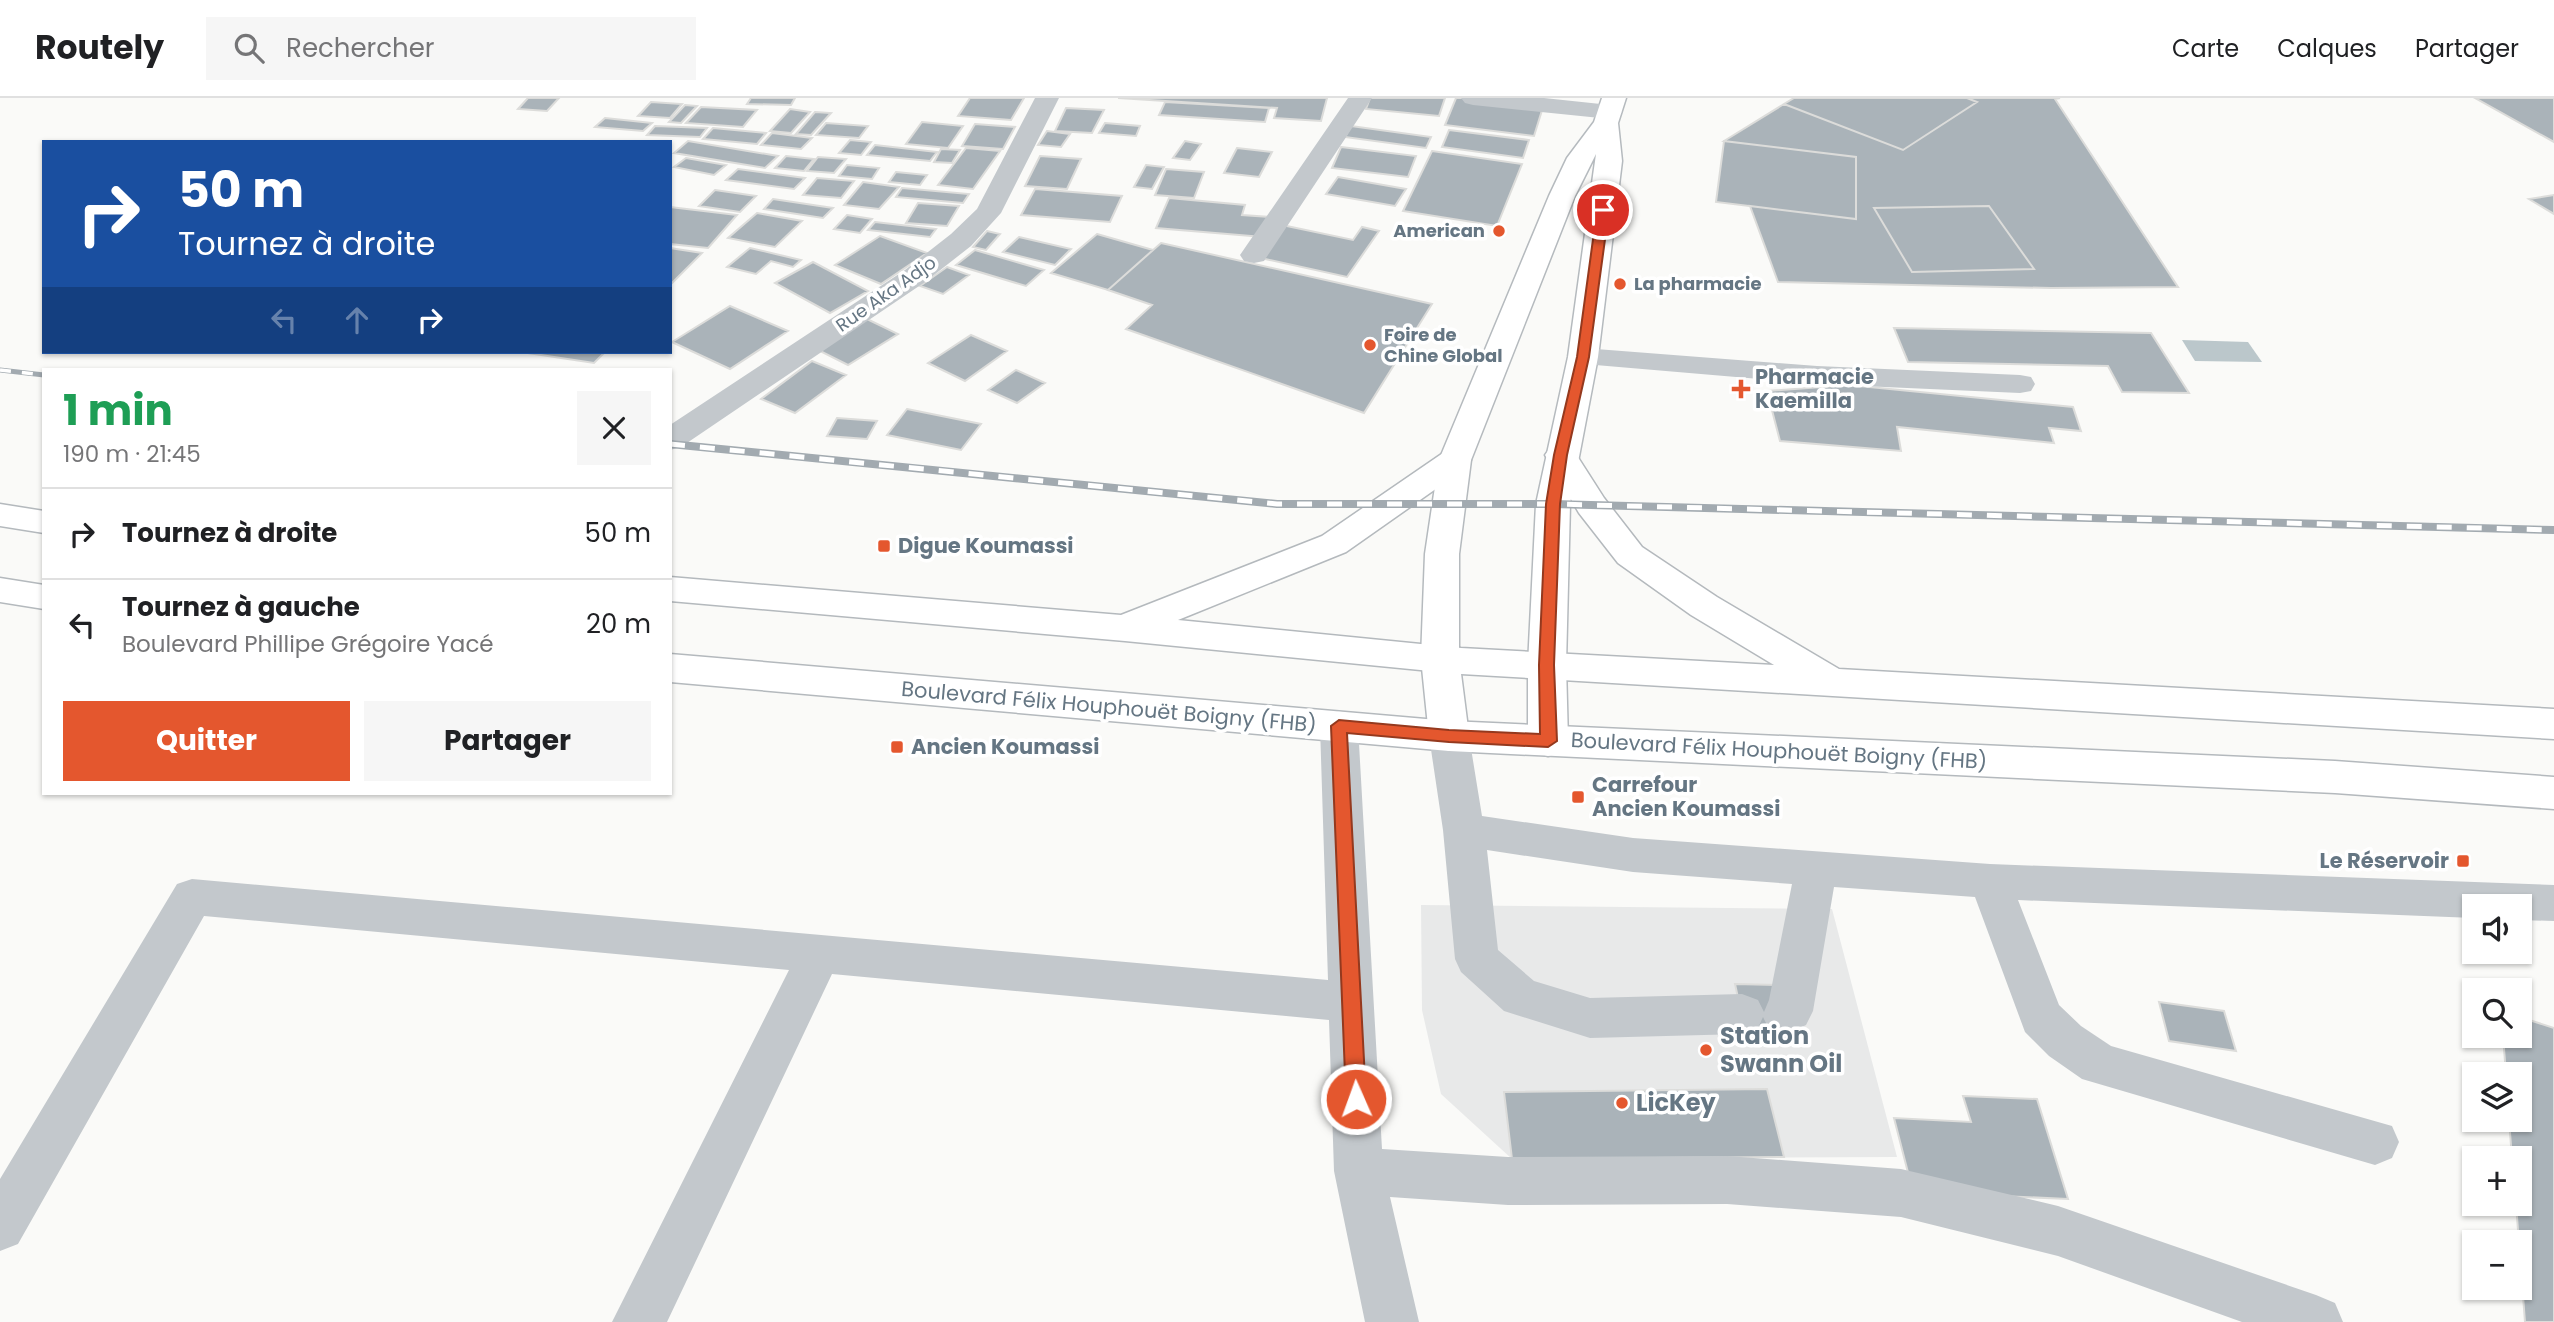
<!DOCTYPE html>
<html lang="fr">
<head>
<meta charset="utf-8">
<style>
	body { margin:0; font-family:Poppins,sans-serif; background:#f6f6f6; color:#202124; height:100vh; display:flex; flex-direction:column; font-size:26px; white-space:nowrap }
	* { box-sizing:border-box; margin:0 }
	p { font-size:23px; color:#757577 }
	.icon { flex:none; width:38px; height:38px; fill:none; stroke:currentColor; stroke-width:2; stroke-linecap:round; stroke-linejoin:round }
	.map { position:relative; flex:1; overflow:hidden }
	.sheet { position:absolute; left:42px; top:270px; width:630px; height:427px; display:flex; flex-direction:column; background:#fff; border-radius:0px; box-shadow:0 2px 5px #0004 }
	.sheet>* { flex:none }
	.banner { position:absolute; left:42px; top:42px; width:630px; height:214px; border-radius:0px; box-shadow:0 2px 5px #0004; background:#1a4fa0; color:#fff; overflow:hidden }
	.fabs { position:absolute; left:2462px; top:796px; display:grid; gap:14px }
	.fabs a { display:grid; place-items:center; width:70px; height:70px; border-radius:0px; background:#fff; box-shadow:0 2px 5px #0004; font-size:35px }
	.pin { position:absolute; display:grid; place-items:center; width:60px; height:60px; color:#fff; margin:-30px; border:4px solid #fff; border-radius:50%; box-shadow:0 2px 7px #0007 }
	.me { position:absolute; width:77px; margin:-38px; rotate:358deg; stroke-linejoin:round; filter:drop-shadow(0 0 5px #0008) }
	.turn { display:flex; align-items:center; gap:24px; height:147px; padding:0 21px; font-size:32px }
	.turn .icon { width:91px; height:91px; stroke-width:2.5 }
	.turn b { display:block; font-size:49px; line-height:60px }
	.lanes { display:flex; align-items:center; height:66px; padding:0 21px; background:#0003; justify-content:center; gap:35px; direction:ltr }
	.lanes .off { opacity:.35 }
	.round { display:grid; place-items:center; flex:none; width:74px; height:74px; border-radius:0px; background:#f6f6f6 }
	.overview { display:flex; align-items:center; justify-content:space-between; height:119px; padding:0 21px }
	h1 { font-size:42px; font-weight:700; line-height:52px; color:#1e9e55 }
	.action { display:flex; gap:14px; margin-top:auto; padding:14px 21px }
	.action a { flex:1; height:80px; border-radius:0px; background:#e4572e; color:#fff; font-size:28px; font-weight:700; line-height:80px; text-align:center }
	.action a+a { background:#f6f6f6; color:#202124 }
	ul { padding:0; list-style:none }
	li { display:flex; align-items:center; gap:21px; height:91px; padding:0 21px; border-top:2px solid #e0e0e0 }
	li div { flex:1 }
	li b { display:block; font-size:26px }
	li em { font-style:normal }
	header { display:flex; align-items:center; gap:42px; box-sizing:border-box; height:98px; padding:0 35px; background:#fff; border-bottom:2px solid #e0e0e0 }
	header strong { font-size:33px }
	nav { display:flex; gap:38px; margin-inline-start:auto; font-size:24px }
	.search { width:490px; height:63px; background:#f6f6f6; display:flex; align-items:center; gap:18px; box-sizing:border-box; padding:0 24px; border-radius:0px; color:#757577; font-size:26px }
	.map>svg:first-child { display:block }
	.built { fill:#e8e9e9 }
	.water { fill:#bbc7cb }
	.building { fill:#aab3b9; stroke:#dcdcda; stroke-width:2; fill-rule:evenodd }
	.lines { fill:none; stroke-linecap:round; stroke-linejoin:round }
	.major-casing { stroke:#b5babe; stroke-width:3 }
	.highway-casing { stroke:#b4b9bd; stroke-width:3 }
	.minor { fill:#c3c8cc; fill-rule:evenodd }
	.major { fill:#fff; fill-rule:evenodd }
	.highway { fill:#fff; fill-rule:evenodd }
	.rail-far1-casing { stroke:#a2aab0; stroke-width:5 }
	.rail-casing { stroke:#a2aab0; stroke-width:8 }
	.rail-far1 { stroke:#fff; stroke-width:3.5; stroke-dasharray:11; stroke-linecap:butt }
	.rail { stroke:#fff; stroke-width:5; stroke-dasharray:15; stroke-linecap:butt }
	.route { fill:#e4572e; stroke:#94391e; stroke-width:2 }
	.poi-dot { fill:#e4572e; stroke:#fff; stroke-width:2.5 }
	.labels { text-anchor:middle; stroke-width:7; stroke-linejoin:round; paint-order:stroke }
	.far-poi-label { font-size:18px; font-weight:bold; fill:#657683; stroke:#fff; text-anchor:start }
	.far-street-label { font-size:18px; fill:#657683; stroke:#fff }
	.poi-label { font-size:21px; font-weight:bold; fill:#657683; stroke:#fff; text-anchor:start }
	.street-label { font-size:21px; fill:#657683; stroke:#fff }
	.near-poi-label { font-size:24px; font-weight:bold; fill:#657683; stroke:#fff; text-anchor:start }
</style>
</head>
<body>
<header>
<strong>Routely</strong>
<div class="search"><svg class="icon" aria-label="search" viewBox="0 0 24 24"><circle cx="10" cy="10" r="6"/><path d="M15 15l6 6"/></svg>Rechercher</div>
<nav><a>Carte</a><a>Calques</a><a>Partager</a></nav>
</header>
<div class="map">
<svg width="2554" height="1224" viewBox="0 0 2554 1224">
	<rect width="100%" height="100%" fill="#fafaf8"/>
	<!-- built -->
	<path class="built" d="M1421,807L1832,811L1897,1059L1512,1061L1441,996L1422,912Z"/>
	<!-- water -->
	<path class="water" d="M2182,242L2248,244L2262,264L2195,263Z"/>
	<!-- building -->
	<path class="building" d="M528,0H559L547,13L518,11Z
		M751,0H795L791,7L747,6Z
		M970,0H1024L1011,22L958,18Z
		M1118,0H1327L1321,23L1274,20L1277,10Z
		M1370,0H1445L1439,18L1366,11Z
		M1456,0H1463L1543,9L1534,38L1445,27Z
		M1794,0H1967L1977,4L1903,52L1784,6Z
		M1967,0H2060L2055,1L2178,189L2051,190L1778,184L1750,108L1856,121V59L1724,43L1784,6L1903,52L1977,4ZM1989,108L2034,171L1912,174L1874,110Z
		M2475,0H2554V44Z
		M651,4L682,6L670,20L638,18Z
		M1165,4L1269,10L1265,24L1159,17Z
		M685,7L697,8L681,25L669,24Z
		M701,9L757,12L743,29L686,25Z
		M1066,10L1104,12L1092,35L1055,33Z
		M790,11L810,14L791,35L770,33Z
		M815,14L831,15L811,37L796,36Z
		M605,20L652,25L643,33L595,29Z
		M922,24L963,28L948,50L906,46Z
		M826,25L868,28L859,40L816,37Z
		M1105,25L1140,28L1136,38L1099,35Z
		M975,26L1015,29L1003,51L962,48Z
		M655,28L707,30L700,39L647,37Z
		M1351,28L1431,39L1426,50L1345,39Z
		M713,30L766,35L757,46L703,41Z
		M1449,32L1529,42L1523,60L1442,49Z
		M1047,33L1070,36L1061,49L1038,47Z
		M772,35L812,40L801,51L761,47Z
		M850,42L871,44L861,57L839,55Z
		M688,43L778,58L765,70L674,55Z
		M1185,43L1201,46L1190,62L1173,60Z
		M1724,43L1856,59V121L1716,104Z
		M875,47L937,54L930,63L867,57Z
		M1341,49L1416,58L1408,79L1332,70Z
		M966,50L1000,53L973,91L938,87Z
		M1237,50L1272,54L1259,79L1224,75Z
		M941,51L960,52L952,65L934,64Z
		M1432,53L1522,66L1497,128L1403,113Z
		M786,58L814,61L804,73L775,70Z
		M1040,58L1081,61L1067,91L1025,88Z
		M818,59L846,61L834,75L807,73Z
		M686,60L726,67L714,77L674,69Z
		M847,67L879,70L872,81L839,78Z
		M1146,67L1164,69L1152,91L1134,89Z
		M738,71L805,80L794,91L726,82Z
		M1166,71L1204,74L1194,100L1155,97Z
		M896,74L927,77L920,87L889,84Z
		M1338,79L1406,91L1395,108L1326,96Z
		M817,80L854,83L841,100L803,97Z
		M863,84L899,89L879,111L844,107Z
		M902,90L969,96L963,105L896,99Z
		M1035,91L1122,98L1110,124L1021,117Z
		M715,92L756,98L740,114L699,108Z
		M2554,97V116L2529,101Z
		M1169,100L1245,107L1242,117L1270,119L1263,139L1156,130Z
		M773,101L833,110L823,120L764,111Z
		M918,105L959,108L947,128L906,125Z
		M1989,108L2034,171L1912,174L1874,110Z
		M670,109L737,117L708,150L670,146Z
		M757,115L802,123L775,149L728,140Z
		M847,117L872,121L860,135L834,131Z
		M875,124L936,131L930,139L868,132Z
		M1282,127L1353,142L1362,129L1379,133L1347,179L1256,159Z
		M987,133L1000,136L986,152L973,149Z
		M1097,136L1153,152L1108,192L1051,175Z
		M880,138L927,155L881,186L835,167Z
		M1019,139L1071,151L1055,167L1003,154Z
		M1161,145L1432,206L1364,315L1126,231L1152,207L1108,192Z
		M670,150L702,155L670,187Z
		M750,150L801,162L793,169L771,163L756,176L727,169Z
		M975,152L1044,172L1026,188L956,167Z
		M813,164L868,193L830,215L775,185Z
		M947,169L969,177L943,196L920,188Z
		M730,208L788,233L730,271L672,244Z
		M867,221L898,236L848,267L816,251Z
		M1894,230L2151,235L2189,295L2122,294L2108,268L1908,264Z
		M971,237L1007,253L965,283L928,265Z
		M521,254H605L594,265Z
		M812,263L846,277L795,315L761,301Z
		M1016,272L1045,285L1017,305L988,292Z
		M1849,287L2073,309L2081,333L2049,330L2054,345L1897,329L1901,353L1780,343L1767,293Z
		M907,311L981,326L961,352L887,337Z
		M837,320L877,323L867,341L827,338Z
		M1735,886L1777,887L1791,941H1747Z
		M2159,904L2224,913L2236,953L2169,943Z
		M2520,919L2554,930V1224H2525L2516,1106H2520V1060H2512L2509,1022H2520V976H2506L2503,938H2520Z
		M1767,991L1784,1059L1512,1061L1504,994Z
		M1963,998L2037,1001L2068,1101L1913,1094L1894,1020L1971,1024Z"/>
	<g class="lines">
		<!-- major casing -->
		<g class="major-casing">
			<path id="major" d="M1602,0H1626L1618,25L1622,63L1598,259L1570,406L1566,567L1568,643L1562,654L1548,658L1534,654L1528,643V567L1536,406L1568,259L1596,56L1575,98L1471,362L1459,456V560L1469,638L1463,648L1449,653L1435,648L1429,638L1421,560L1425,456L1439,362L1549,98L1567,60L1594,24Z"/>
		</g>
		<!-- highway casing -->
		<g class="highway-casing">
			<path id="highway" d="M1561,347L1572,350L1604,400L1642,449L1717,499L1839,571L2554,611V641L1461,576L1125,543L670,503V479L1121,517L1322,438L1443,355L1455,352L1467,355L1471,362L1467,369L1346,454L1178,522L1461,550L1774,567L1691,517L1618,465L1579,415L1545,357L1550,350Z
				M0,406L44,413V435L0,428Z
				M0,480L44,487V511L0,504Z
				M670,556L1449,623L2335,663L2554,679V711L2335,695L1449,653L670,584Z"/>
		</g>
		<!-- minor -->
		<path class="minor" d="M1035,0H1059L1001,115L971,148L925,184L681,349L670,352V327L905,172L951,136L977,111Z
			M1348,0H1372L1264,163L1254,165L1244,163L1240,157Z
			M1461,0H1544L1610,7L1619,9L1622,14L1619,19L1610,21L1473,7L1465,5Z
			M1583,250L1817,268L2020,277L2031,279L2035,286L2031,293L2020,295L1817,286L1572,265L1568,259L1572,253Z
			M1339,613L1353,618L1358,628L1382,1051L1508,1059L1727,1058L1901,1071L2058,1108L2316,1197L2335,1205L2343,1224H2242L2058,1158L1901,1119L1727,1106L1508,1107L1390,1099L1419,1224H1365L1334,1073L1329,922L832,876L667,1224H612L789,872L204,818L18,1146L0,1153V1081L177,786L192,781L1328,882L1320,628L1325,618Z
			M1449,623L1463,628L1469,638L1482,718L1633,740L1990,766L2554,787V823L2520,822V808H2474V820L2018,802L2059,907L2081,928L2111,948L2392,1028L2399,1044L2392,1060L2375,1067L2082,981L2049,958L2025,934L1975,799L1834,789L1813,913L1806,927L1785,937L1769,931L1763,919L1758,930L1742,936L1590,940L1504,913L1461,874L1455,861L1443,732L1429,638L1435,628ZM1487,752L1633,774L1792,786L1769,902L1764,914L1758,902L1742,896L1590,900L1534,883L1498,852Z"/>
		<!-- major -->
		<use href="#major" class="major"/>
		<!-- highway -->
		<use href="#highway" class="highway"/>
		<!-- rail-far1 casing -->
		<g class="rail-far1-casing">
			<path id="rail-far1" d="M0,272L44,277"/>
		</g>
		<!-- rail casing -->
		<g class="rail-casing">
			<path id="rail" d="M670,346L1277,406H1553L2554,432"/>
		</g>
		<!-- rail-far1 -->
		<use href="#rail-far1" class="rail-far1"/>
		<!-- rail -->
		<use href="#rail" class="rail"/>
	</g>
	<!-- route -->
	<path class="route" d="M1603,109L1609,112L1589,259L1567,357L1560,406L1554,567L1557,643L1548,649L1449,644L1347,635L1366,1001L1363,1007L1356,1010L1349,1007L1346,1001L1331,628L1339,622L1449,632L1540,636L1539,567L1546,406L1554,357L1577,259L1597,112Z"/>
	<!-- markers -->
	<g class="poi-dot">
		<circle cx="1499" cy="133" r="7"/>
		<circle cx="1620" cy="186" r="7"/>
		<circle cx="1370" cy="247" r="7"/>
		<path d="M1737.5 280.5h7v7h7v7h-7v7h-7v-7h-7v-7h7z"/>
		<rect x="877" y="441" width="14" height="14" rx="3.5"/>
		<rect x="890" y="642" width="14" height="14" rx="3.5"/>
		<rect x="1571" y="692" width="14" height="14" rx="3.5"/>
		<rect x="2456" y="756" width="14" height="14" rx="3.5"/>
		<circle cx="1706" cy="952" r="7"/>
		<circle cx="1622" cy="1005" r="7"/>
	</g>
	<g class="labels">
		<!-- far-poi labels -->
		<g class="far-poi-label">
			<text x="1485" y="139" text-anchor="end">American</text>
			<text x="1634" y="192">La pharmacie</text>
			<text x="1384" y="243">Foire de<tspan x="1384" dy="21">Chine Global</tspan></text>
		</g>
		<!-- far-street labels -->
		<g class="far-street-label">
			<text transform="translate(886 196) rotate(-35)" y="6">Rue Aka Adjo</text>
		</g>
		<!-- poi labels -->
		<g class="poi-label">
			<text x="1755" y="286">Pharmacie<tspan x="1755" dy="24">Kaemilla</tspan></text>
			<text x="898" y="455">Digue Koumassi</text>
			<text x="911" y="656">Ancien Koumassi</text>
			<text x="1592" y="694">Carrefour<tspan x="1592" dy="24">Ancien Koumassi</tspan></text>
			<text x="2449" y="770" text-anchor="end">Le Réservoir</text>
		</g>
		<!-- street labels -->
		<g class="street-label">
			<text transform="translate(1109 609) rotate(5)" y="7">Boulevard Félix Houphouët Boigny (FHB)</text>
			<text transform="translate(1779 653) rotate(3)" y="7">Boulevard Félix Houphouët Boigny (FHB)</text>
		</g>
		<!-- near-poi labels -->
		<g class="near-poi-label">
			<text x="1720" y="946">Station<tspan x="1720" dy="28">Swann Oil</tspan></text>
			<text x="1636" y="1013">LicKey</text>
		</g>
	</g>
</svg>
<div class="fabs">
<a><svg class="icon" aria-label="sound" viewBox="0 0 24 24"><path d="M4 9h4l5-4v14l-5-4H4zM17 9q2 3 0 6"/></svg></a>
<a><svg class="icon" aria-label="search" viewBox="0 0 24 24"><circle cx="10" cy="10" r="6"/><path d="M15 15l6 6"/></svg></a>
<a><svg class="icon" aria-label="layers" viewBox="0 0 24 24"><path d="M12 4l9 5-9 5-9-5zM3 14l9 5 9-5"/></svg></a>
<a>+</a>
<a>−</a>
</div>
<div class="pin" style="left:1603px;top:112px;background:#d93025"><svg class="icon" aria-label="arrive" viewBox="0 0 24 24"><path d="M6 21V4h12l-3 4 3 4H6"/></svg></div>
<svg class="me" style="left:1356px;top:1001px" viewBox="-20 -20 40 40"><circle r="17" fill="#e4572e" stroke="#fff" stroke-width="3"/><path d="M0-11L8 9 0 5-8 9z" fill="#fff"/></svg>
<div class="banner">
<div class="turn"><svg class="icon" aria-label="right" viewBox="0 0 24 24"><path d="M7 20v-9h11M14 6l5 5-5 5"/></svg><div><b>50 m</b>Tournez à droite</div></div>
<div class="lanes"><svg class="icon off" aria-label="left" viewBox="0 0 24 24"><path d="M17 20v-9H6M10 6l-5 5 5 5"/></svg><svg class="icon off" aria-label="ahead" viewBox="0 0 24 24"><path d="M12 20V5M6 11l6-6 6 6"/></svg><svg class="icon" aria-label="right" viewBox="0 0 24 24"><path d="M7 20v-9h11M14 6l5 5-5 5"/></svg></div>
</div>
<section class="sheet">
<div class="overview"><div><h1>1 min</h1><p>190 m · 21:45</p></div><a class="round"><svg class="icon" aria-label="close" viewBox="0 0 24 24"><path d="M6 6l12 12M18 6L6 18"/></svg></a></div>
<ul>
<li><svg class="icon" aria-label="right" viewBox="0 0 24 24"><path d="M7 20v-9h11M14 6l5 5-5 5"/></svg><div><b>Tournez à droite</b></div><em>50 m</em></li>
<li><svg class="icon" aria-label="left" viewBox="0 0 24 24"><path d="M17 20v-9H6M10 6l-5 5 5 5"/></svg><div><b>Tournez à gauche</b><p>Boulevard Phillipe Grégoire Yacé</p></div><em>20 m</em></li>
</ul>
<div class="action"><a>Quitter</a><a>Partager</a></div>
</section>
</div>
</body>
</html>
